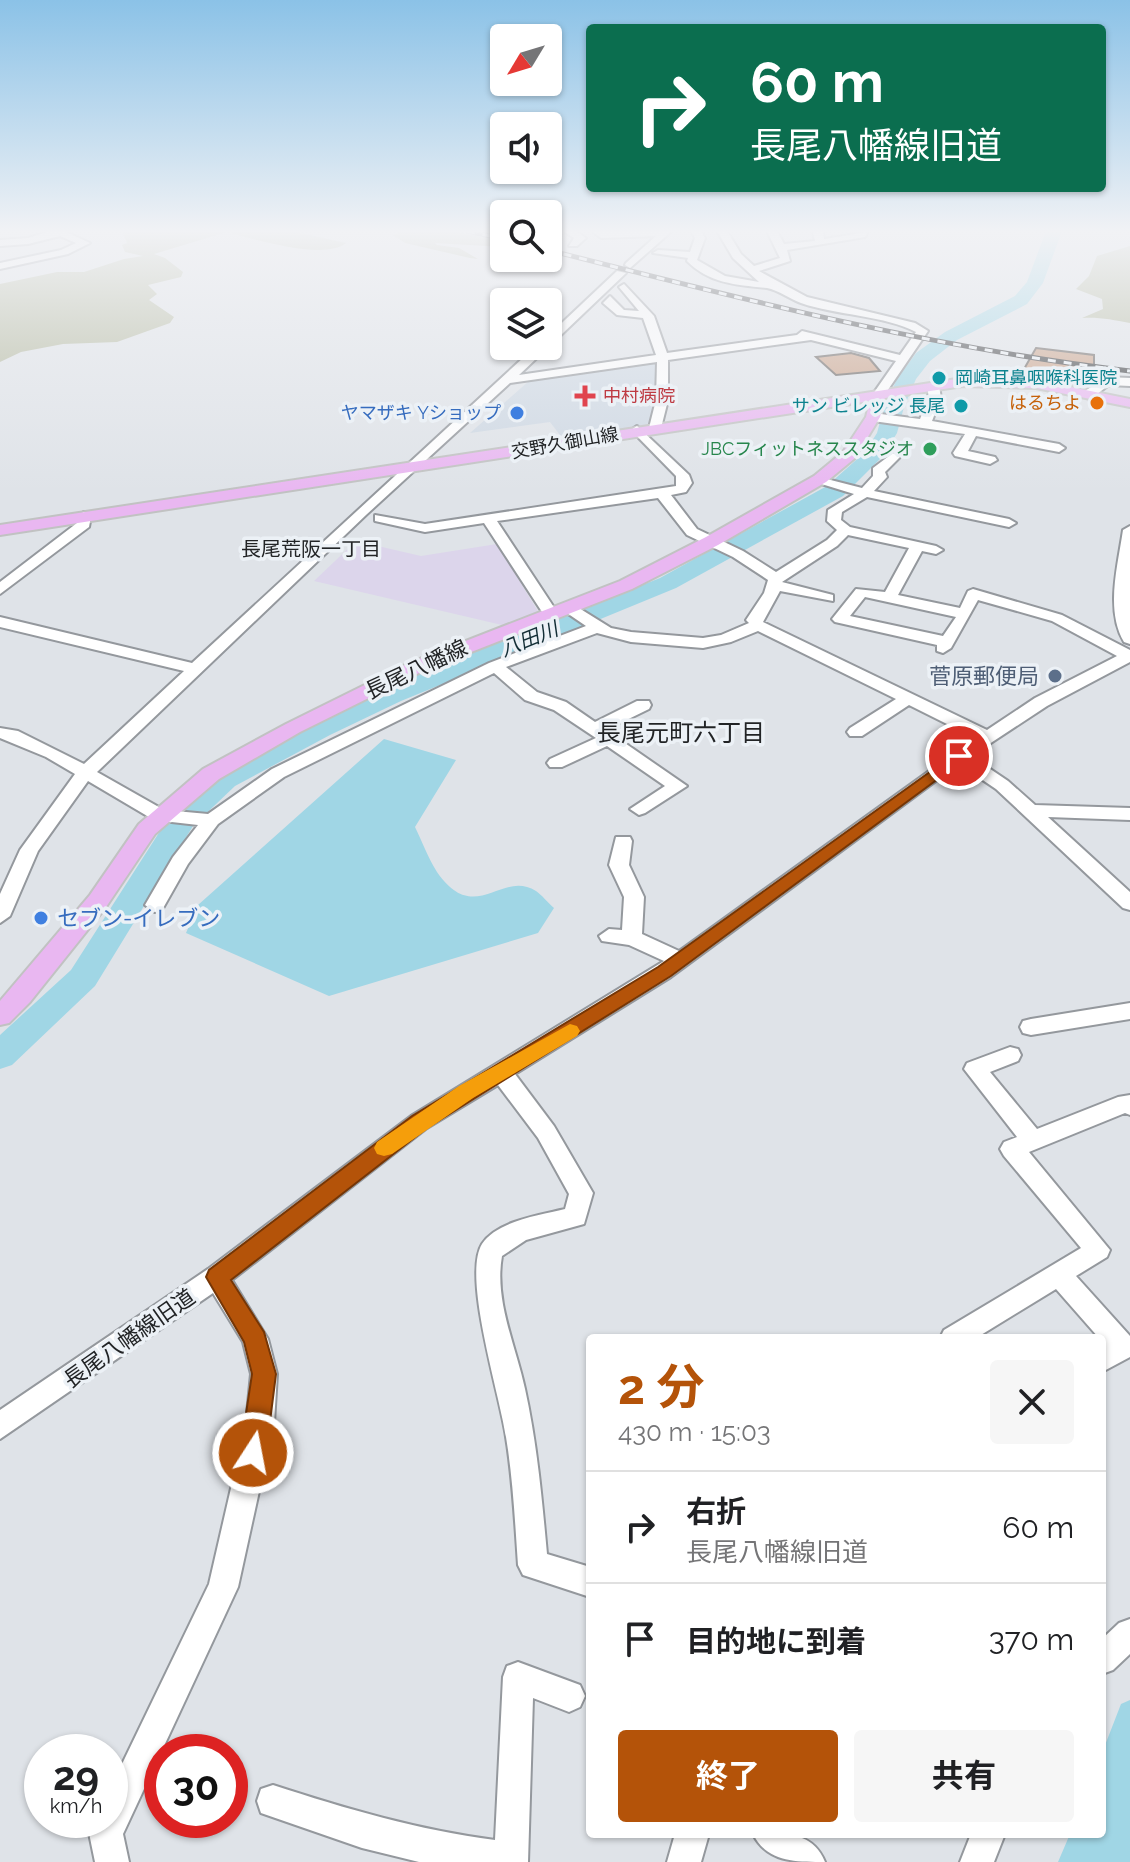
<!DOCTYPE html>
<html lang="ja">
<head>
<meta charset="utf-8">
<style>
	body { margin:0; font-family:Raleway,"Noto Sans JP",sans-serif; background:#f6f6f6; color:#202124; height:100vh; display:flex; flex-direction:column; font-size:30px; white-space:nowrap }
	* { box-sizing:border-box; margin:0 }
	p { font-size:26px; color:#757577 }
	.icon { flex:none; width:44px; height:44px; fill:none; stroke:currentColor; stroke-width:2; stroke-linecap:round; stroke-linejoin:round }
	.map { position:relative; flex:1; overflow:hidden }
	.side { position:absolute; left:586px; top:1334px; width:520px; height:504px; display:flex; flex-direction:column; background:#fff; border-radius:8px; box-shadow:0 2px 6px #0004 }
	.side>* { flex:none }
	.banner { position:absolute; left:586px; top:24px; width:520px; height:168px; border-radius:8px; box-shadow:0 2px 6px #0004; background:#0b6e4f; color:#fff; overflow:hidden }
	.needle { width:52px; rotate:232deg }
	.buttons { position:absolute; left:490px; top:24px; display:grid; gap:16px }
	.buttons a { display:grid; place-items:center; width:72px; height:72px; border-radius:8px; background:#fff; box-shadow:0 2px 6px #0004; font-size:40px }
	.speed { position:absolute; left:24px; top:1734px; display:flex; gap:16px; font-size:40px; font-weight:700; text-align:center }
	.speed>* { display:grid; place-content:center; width:104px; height:104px; border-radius:50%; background:#fff; box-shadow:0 2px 6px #0004; line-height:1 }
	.speed small { font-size:20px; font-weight:400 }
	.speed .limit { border:12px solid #d22; background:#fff; color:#111 }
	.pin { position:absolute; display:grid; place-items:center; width:68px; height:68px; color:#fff; margin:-34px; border:4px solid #fff; border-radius:50%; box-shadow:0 2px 8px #0007 }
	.me { position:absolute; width:88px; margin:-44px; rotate:11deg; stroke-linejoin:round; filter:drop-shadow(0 0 6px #0008) }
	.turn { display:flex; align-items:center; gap:28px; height:168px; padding:0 32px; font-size:36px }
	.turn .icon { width:104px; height:104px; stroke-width:2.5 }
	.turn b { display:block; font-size:56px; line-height:68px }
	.round { display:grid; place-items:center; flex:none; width:84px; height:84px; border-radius:8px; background:#f6f6f6 }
	.overview { display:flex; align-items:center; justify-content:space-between; height:136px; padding:0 32px }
	h1 { font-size:48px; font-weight:700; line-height:60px; color:#b45309 }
	.action { display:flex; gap:16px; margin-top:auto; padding:16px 32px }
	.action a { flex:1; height:92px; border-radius:8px; background:#b45309; color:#fff; font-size:32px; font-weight:700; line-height:92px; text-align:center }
	.action a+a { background:#f6f6f6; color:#202124 }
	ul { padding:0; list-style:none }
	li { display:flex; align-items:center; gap:24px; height:112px; padding:0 32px; border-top:2px solid #e0e0e0 }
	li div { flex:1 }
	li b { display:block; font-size:30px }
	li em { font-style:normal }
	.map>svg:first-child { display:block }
	.industrial { fill:#dcd5eb }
	.built { fill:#ced8e3 }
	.green { fill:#b1b69b }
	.water { fill:#a0d6e5 }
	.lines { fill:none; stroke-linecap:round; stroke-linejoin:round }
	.river { fill:#a0d6e5; fill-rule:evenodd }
	.building { fill:#caa289; stroke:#686360; stroke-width:2 }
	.minor-casing { stroke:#94989d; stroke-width:4 }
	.major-casing { stroke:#c1c2c2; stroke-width:4 }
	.minor { fill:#fff; fill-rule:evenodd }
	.major { fill:#e9b7f1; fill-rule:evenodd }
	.rail-casing { stroke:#3d3f42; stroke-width:5 }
	.rail { stroke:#ecf1f6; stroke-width:3; stroke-dasharray:8; stroke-linecap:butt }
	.route { fill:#b45309; stroke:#753606; stroke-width:2 }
	.slow { fill:#f59e0b }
	.culture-dot { fill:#0f9aa8; stroke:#ecf1f6; stroke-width:3 }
	.health-dot { fill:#e0444e; stroke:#ecf1f6; stroke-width:3 }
	.food-dot { fill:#e8710a; stroke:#ecf1f6; stroke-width:3 }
	.shop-dot { fill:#3f7fe0; stroke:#ecf1f6; stroke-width:3 }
	.leisure-dot { fill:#2e9e5b; stroke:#ecf1f6; stroke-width:3 }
	.service-dot { fill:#5c6f8a; stroke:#ecf1f6; stroke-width:3 }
	.labels { text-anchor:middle; stroke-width:7; stroke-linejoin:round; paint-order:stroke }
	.far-culture-label { font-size:18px; fill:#0d838f; stroke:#ecf1f6; text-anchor:start }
	.far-health-label { font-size:18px; fill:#be3a42; stroke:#ecf1f6; text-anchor:start }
	.far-food-label { font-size:18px; fill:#c56008; stroke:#ecf1f6; text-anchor:end }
	.far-shop-label { font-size:18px; fill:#366cbe; stroke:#ecf1f6; text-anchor:end }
	.far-street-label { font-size:18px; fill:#222426; stroke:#ecf1f6 }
	.far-leisure-label { font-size:18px; fill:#27864d; stroke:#ecf1f6; text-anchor:end }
	.far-neighbourhood-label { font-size:20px; fill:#222426; stroke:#ecf1f6 }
	.far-water-label { font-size:20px; font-style:italic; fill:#132e36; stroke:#ecf1f6 }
	.street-label { font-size:22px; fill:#222426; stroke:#ecf1f6 }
	.service-label { font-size:22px; fill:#4e5e75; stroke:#ecf1f6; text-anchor:end }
	.shop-label { font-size:22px; fill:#366cbe; stroke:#ecf1f6; text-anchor:start }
	.neighbourhood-label { font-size:24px; fill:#222426; stroke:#ecf1f6 }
</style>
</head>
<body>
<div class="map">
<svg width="1130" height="1862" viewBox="0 0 1130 1862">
	<rect width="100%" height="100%" fill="#dfe3e8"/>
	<!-- industrial -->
	<path class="industrial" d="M356,541L421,556L497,544L539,613L502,625L314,581Z"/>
	<!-- built -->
	<path class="built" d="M657,362L660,402L648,425L563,439L550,422L470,433L529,381Z"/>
	<!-- green -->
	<path class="green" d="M122,231H230L154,254L165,258L183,272L181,277L148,285L157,294L149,300L174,317L170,323L117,342L63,344L21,352L0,362V284L57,272H84L124,259L143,256L125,252L122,245L127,243Z
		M236,231H291L346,243C324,261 256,239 229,233Z
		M404,231H453L504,242V247L435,243L437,245L459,248L478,259L470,258L405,243L393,235Z
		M1130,246V323C1113,320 1100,317 1082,318L1103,309L1102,299L1076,289L1089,276L1097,256Z"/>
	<!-- water -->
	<path class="water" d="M384,739L456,760L415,827C422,841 428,858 437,872C475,927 501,869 536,891C542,895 548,903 554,908L538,933L329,996L186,933L198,905Z
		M1130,1700V1862H1058L1070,1834H1102V1753L1121,1704Z"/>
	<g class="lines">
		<!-- river -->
		<path class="river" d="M1046,231H1062L1043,283L1027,304L957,340L930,361L916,379L904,407L897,433L883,456L843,496L676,588L401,701L330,735L235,786L193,826L95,986L12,1065L0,1069V1035L71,970L171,814L215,774L383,689L660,578L827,486L865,452L877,433L884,407L897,379L916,353L945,332L1015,296L1027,282Z"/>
	</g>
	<!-- building -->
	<path class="building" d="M1036,348L1094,355V369L1078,385L1020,376Z
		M851,353L869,358L880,371L836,375L816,357Z"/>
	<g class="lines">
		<!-- minor casing -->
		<g class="minor-casing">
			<path id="minor" d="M51,231H64L90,243L68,254L0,269V263L61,250L76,243L60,236L28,244L0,246V240L28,238Z
				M564,231H576L586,238L577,246H569L574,238Z
				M592,231H672L630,268L625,265L626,263L656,236L601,238Z
				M691,231H701L705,238L697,260L725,276L759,282L733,258L717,231H727L741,254L754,266L780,258L767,231H777L784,244L815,241L813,231H823L824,239L868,232L865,237L787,250L790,261L759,271L807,297L915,323L928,331L883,397L879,398L873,394L896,361L811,340L668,360V400L661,428L655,432L649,428L656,400L657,362L510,383L366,515L97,772L164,810L208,814L272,769L489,663L586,626L564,611V605H574L611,628L631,632L703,638L721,635L749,623L746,620L764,593L768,580L733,557L687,535L658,498L497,521L559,615L551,620L546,618L484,523L425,532L375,521V515L425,524L676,486V476L631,430L637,426L689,475L692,483L686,492L671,495L697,529L743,551L776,572L827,540L837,530L827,521L828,510L854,494L815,482V476L862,488L873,476V468L893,453L900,457L885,472L887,477L874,491L1009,519L1016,523L1009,527L867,497L842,512L841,520L850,527L936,546L943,550L936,554L922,551L898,595L960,608L968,591L973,589L1062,615L1130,650V662L1047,706L971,756L1008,781L1035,805L1130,808V820L1048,817L1130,892V910L1123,908L996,789L959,764L671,977L515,1074L554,1126L593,1193L584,1224L526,1240L502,1256C494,1301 516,1346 525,1389C537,1444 542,1499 547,1554L590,1567V1597L523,1575L518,1565C515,1522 513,1479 506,1437C500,1395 462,1276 482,1244C497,1221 540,1215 565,1209L569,1194L538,1138L498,1085L427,1128L232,1280L268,1339L277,1374L274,1423L238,1587L123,1834L129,1862H95L89,1833L95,1820H110V1789L209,1584L246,1423L251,1374L243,1342L213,1293L0,1439V1410L208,1269L411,1116L664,961L629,945L602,941L599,936L609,929L622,930L624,897L609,865L616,837H630L632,841L629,865L644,897L642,934L679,951L975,738L909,705L862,736H850L847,732L850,728L896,699L758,631L731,642L703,648L631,642L597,633L506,667L537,692L566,702L595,722L637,701H649L651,705L649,709L606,730L687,786L645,813L639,815L630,809L665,786L607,746L562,767H550L547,763L550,759L596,738L554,710L525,700L494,673L284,777L218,824L188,864L162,910L155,912L145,905L173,857L198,825L154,820L88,781L38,851L10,916L0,923V894L20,850L75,774L46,757L0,738V728L18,731L84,764L184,671L0,627V617L192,663L536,346H548V336L617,271L626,273L519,375L656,355L643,318L617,315L603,303L610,296L624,310L639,311L619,287L624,284L654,316L667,353L797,335L802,331L900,355L916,332C887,316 835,315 801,303C790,299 778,290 767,288C738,285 710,284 687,261L688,258L653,253L658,250L690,252L695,238ZM848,535L909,548L885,592L856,589L832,619L835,622L937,645V651L943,653L951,648L978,600L1052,621L1117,656L1035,698L987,730L763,622L780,591L833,601V595L782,582L837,546ZM865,597L956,617L943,636L850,616Z
				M1106,377L1130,378V386L1109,385L1093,397H1085V391Z
				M933,382L939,386L941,398L932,421L1059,444L1065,448L1059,452L976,436L968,451L995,457L997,460L990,464L955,456L953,453L965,434L873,421L867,417L873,413L920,419L929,398L927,386Z
				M84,512L91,516L89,527L0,594V582L77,523V516Z
				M1130,526V644L1124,642C1105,610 1118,565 1123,530Z
				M1130,1003V1019L1031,1035L1023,1033L1020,1027L1023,1021L1031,1019Z
				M1010,1047L1018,1049L1021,1055L1018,1061L990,1072L1037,1129L1118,1097L1130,1095V1115L1125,1113L1029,1152L1110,1250L1107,1257L1076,1276L1130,1336V1357L1102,1372V1338H1099L1056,1289L976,1338H940L944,1330L1081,1248L1004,1156L1000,1149L1004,1142L1017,1137L964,1069L967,1063Z
				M1130,1619V1654L1113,1670L1102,1674V1639L1119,1623Z
				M518,1662L580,1685L585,1696L580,1707L569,1712L533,1698L528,1862H419L362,1848L261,1813L257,1801L261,1789L273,1785C347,1809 418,1830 495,1840L503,1677L507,1666Z
				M675,1834H709L701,1862H667Z
				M753,1834C783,1834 812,1830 825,1862C794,1862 767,1862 753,1834Z
				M971,1834H1005L994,1862H960Z"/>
		</g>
		<!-- major casing -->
		<g class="major-casing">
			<path id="major" d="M963,378L1036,380L1130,399V407L1036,388L963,386L885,398L880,417L855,458L826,482L718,545L632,589L423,671L300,732L219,779L155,834L106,907L30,1002L9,1023L0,1025V1001L90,895L139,824L203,769L286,724L409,663L620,581L706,537L814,476L843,452L866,417L870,401L0,535V525Z"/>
		</g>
		<!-- minor -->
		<use href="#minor" class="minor"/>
		<!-- major -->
		<use href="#major" class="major"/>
		<!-- rail casing -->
		<g class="rail-casing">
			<path id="rail" d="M467,231L504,239
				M548,250C741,299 932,348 1130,371"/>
		</g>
		<!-- rail -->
		<use href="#rail" class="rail"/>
	</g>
	<!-- sky -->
	<linearGradient id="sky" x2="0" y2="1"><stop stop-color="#8bc2e7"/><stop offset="0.47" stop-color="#f1f2f5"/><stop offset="1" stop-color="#f1f2f5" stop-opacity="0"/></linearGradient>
	<rect width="1130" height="492" fill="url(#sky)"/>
	<!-- route -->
	<path class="route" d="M959,751L967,756L965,759L671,976L427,1128L231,1280L264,1332L276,1374L266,1453L262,1462L253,1465L244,1462L240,1453L252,1374L244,1342L206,1277L209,1270L412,1116L658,967Z"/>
	<!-- slow -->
	<path class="slow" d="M570,1024L577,1026L580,1031L577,1036L473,1098L392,1154L384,1156L377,1154L374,1148L377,1142L459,1086Z"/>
	<!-- markers -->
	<g class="culture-dot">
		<circle cx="939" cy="378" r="8"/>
		<circle cx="961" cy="406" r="8"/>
	</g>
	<path class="health-dot" d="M581 384h8v8h8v8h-8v8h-8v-8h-8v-8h8z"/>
	<circle class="food-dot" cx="1097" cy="403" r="8"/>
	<g class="shop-dot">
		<circle cx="517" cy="413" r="8"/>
		<circle cx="41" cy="918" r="8"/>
	</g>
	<circle class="leisure-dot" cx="930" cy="449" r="8"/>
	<circle class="service-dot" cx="1055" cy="676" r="8"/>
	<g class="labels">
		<!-- far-culture labels -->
		<g class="far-culture-label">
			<text x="955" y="384">岡崎耳鼻咽喉科医院</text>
			<text x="945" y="412" text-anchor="end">サン ビレッジ 長尾</text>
		</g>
		<!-- far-health labels -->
		<g class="far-health-label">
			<text x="603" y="402">中村病院</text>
		</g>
		<!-- far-food labels -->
		<g class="far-food-label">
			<text x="1081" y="409">はるちよ</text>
		</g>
		<!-- far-shop labels -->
		<g class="far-shop-label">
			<text x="501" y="419">ヤマザキ Yショップ</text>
		</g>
		<!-- far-street labels -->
		<g class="far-street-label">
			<text transform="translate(565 443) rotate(-10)" y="6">交野久御山線</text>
		</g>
		<!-- far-leisure labels -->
		<g class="far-leisure-label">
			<text x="914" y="455">JBCフィットネススタジオ</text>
		</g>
		<!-- far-neighbourhood labels -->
		<g class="far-neighbourhood-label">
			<text x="311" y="556">長尾荒阪一丁目</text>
		</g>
		<!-- far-water labels -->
		<g class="far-water-label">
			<text transform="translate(529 639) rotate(-22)" y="7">八田川</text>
		</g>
		<!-- street labels -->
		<g class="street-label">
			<text transform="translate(416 669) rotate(-25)" y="8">長尾八幡線</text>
			<text transform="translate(129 1338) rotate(-35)" y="8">長尾八幡線旧道</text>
		</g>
		<!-- service labels -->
		<g class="service-label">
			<text x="1039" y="684">菅原郵便局</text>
		</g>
		<!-- shop labels -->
		<g class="shop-label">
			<text x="57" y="926">セブン-イレブン</text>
		</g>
		<!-- neighbourhood labels -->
		<g class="neighbourhood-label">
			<text x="681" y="741">長尾元町六丁目</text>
		</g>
	</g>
</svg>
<div class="buttons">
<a><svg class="needle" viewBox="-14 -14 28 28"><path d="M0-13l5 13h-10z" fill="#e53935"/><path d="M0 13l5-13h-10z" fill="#757577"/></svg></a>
<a><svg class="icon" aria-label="sound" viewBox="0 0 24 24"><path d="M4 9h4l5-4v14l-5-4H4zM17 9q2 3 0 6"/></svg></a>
<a><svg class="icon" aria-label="search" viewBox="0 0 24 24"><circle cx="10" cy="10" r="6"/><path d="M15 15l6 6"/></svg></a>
<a><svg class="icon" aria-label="layers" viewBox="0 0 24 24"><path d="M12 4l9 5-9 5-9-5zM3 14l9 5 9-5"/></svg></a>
</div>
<div class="speed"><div>29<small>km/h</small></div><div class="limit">30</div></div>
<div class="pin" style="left:959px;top:756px;background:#d93025"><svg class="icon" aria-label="arrive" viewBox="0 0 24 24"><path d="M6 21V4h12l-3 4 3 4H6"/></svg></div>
<svg class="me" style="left:253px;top:1453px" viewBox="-20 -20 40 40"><circle r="17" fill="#b45309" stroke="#fff" stroke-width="3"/><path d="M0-11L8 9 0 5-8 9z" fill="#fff"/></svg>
<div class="banner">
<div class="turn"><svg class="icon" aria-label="right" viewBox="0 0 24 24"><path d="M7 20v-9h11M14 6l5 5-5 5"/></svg><div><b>60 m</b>長尾八幡線旧道</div></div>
</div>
<section class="side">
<div class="overview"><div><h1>2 分</h1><p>430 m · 15:03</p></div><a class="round"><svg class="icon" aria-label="close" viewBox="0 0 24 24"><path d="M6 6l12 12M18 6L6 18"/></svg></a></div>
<ul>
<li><svg class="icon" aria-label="right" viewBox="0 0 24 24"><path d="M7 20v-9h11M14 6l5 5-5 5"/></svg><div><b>右折</b><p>長尾八幡線旧道</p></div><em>60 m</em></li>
<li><svg class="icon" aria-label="arrive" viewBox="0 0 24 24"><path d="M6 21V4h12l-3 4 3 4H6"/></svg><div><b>目的地に到着</b></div><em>370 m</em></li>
</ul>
<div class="action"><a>終了</a><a>共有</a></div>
</section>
</div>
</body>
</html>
